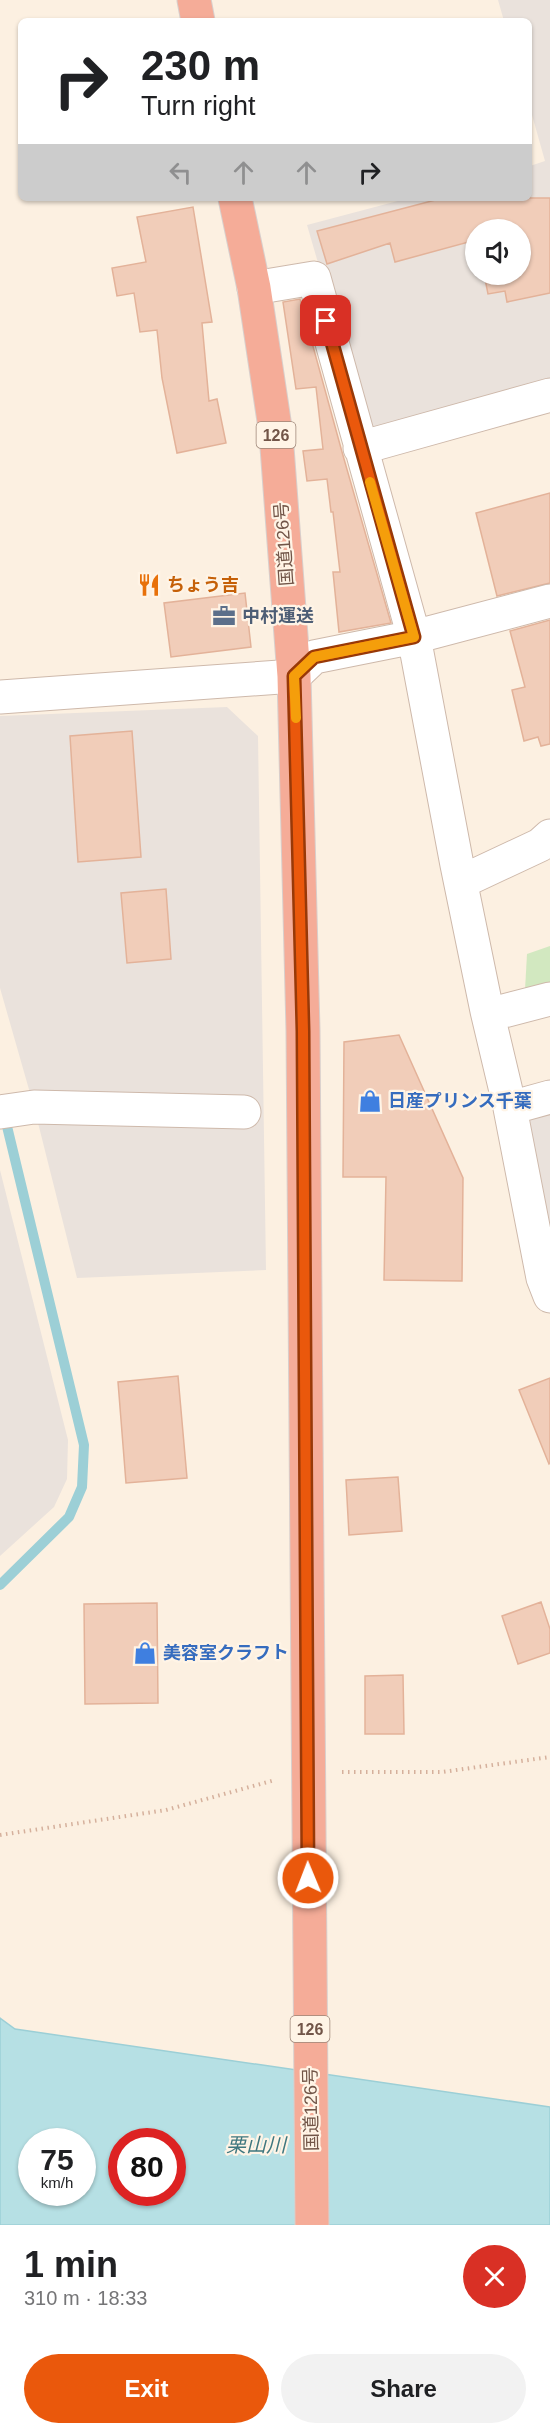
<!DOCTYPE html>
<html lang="en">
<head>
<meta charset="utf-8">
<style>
	body { margin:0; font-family:Helvetica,"Noto Sans JP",sans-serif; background:#f2f2f2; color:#202124; height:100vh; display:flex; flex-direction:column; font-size:22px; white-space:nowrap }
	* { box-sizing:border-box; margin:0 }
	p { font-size:20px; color:#757577 }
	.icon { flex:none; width:33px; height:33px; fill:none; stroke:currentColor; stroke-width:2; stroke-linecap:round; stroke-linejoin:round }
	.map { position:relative; height:2225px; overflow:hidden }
	.side { display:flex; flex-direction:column; background:#fff; flex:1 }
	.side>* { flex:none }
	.guide { position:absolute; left:18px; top:18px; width:514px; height:183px; border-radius:9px; box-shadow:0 2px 4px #0004; background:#fff; color:#202124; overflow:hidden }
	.controls { position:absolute; left:465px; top:219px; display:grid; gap:12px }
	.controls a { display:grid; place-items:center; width:66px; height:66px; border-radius:50%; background:#fff; box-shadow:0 2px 4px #0004; font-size:30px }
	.speed { position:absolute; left:18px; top:2128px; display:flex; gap:12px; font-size:30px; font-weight:700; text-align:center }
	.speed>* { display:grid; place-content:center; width:78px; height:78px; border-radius:50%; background:#fff; box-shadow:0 2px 4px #0004; line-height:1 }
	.speed small { font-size:15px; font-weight:400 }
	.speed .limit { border:9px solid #d22; background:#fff; color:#111 }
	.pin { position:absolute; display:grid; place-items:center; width:51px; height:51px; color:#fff; margin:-26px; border-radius:12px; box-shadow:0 3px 9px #0006 }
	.me { position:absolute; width:66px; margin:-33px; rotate:359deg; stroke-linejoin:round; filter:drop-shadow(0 0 4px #0008) }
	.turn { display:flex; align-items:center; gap:21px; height:126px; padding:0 24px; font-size:27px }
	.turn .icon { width:78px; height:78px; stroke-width:2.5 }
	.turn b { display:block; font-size:42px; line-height:51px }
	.lanes { display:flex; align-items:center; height:57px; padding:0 24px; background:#0003; justify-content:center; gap:30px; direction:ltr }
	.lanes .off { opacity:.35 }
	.round { display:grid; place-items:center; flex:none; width:63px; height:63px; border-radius:32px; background:#f2f2f2 }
	.head { display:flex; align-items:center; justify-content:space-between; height:102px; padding:0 24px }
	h1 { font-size:36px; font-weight:700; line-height:45px }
	.action { display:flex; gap:12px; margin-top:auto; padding:12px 24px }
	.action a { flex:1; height:69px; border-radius:36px; background:#ea580c; color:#fff; font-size:24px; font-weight:700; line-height:69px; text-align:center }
	.action a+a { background:#f2f2f2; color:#202124 }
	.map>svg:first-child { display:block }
	.industrial { fill:#eae2dc; fill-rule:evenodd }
	.green { fill:#d2e8c0 }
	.water { fill:#b6e0e4; stroke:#9ccfd6; stroke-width:1.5; fill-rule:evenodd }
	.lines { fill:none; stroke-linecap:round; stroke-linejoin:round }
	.stream { stroke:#9ccfd6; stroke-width:10 }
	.building { fill:#f1cdb9; stroke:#e3b299; stroke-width:1.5 }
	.minor-casing { stroke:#ceb9ab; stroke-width:35 }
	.highway-casing { stroke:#d8cfcc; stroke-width:35 }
	.path { stroke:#d5b09c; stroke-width:4; stroke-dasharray:1.5 4.5; stroke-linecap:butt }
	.minor { stroke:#fff; stroke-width:33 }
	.highway { stroke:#f5ac98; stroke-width:33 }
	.route-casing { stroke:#983908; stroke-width:15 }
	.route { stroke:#ea580c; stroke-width:10 }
	.slow { stroke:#f59e0b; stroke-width:10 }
	.labels { text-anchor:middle; stroke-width:4.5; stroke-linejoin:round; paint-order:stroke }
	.shield { fill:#fff4e6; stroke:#9c8577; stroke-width:1.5 }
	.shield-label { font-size:16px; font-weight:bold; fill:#725548 }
	.street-label { font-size:18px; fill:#725548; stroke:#fff4e6 }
	.food-label { font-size:18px; font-weight:bold; fill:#c56008; stroke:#fff4e6; text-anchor:start }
	.service-label { font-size:18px; font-weight:bold; fill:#4e5e75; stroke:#fff4e6; text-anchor:start }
	.shop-label { font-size:18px; font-weight:bold; fill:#366cbe; stroke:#fff4e6; text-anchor:start }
	.water-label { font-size:20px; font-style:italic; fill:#3f777f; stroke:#fff4e6 }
</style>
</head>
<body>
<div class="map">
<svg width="550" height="2225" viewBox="0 0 550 2225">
	<rect width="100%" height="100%" fill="#fcf0e1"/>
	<!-- industrial -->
	<path class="industrial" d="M498,0H550V385L367,431L307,225L409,198H530V166L545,161L530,108V21H504ZM476,230H520V274H476Z
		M227,707L258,736L266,1270L77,1278L34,1107L0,988V716Z
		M550,1112V1255L524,1121Z
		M0,1170L68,1440L67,1479L54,1507L0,1556Z"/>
	<!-- green -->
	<path class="green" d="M550,946V984L525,990L527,954Z"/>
	<!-- water -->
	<path class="water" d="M0,2018L15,2029L550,2107V2225H0ZM32,2142H82V2193H32ZM122,2142H172V2193H122Z"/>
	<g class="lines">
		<!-- stream -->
		<path class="stream" d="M0,1585L69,1517L82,1487L84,1445L4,1114"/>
	</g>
	<!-- building -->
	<path class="building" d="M443,198H550V293L507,302L505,291L488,294L484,274H520V230H476V240L395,262L390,243L327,264L317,231Z
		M193,207L212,322L202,323L209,401L217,399L226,443L177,453L162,378L157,330L140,332L134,293L117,296L112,268L146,262L137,217Z
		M300,299L342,452L391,623L339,632L333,572H340L333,512H331L327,479L307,481L303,451L323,449L316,387L296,389L283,302Z
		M550,493V583L497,596L476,513Z
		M245,593L251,647L171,657L164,603Z
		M550,620V744L541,746L538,737L524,741L512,690L525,687L510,631Z
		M132,731L141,857L78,862L70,736Z
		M166,889L171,959L127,963L121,893Z
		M399,1035L463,1178L462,1281L384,1280L386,1177H343L344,1042Z
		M178,1376L187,1478L126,1483L118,1382Z
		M550,1378V1463L549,1464L519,1390Z
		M398,1477L402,1531L349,1535L346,1480Z
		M541,1602L550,1629V1653L518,1664L502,1616Z
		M157,1603L158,1703L85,1704L84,1604Z
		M403,1675L404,1734H365V1676Z"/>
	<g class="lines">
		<!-- minor casing -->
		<g class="minor-casing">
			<path id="minor" d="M254,288L314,278L414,637L457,865L487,1011L510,1108L543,1278L550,1296
				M360,448L550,395
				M0,697L294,676L314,657L414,637L550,601
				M461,882L540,845L550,836
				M488,1015L550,999
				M510,1108L550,1097
				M0,1112L34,1107L244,1112"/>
		</g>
		<!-- highway casing -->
		<g class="highway-casing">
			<path id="highway" d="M194,0L198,21
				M235,198L254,288L276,434L294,676L303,1031L312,2225"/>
		</g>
		<!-- path -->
		<path class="path" d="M342,1772H442L550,1757
			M0,1835L166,1810L275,1780"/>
		<!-- minor -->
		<use href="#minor" class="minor"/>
		<!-- highway -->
		<use href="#highway" class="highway"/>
	</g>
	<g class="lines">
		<!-- route casing -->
		<g class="route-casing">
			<path id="route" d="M308,1878L303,1031L294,676L314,657L414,637L326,321"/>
		</g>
		<!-- route -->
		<use href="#route" class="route"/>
		<!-- slow -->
		<path class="slow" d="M296,718L294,676L314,657L414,637L370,482"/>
	</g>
	<!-- icons -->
	<defs>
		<g id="restaurant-bare" transform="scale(1.8)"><path d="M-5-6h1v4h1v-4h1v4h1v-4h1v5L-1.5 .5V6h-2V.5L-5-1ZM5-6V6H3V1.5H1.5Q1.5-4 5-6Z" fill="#e8710a" stroke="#fff4e6" stroke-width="2.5" paint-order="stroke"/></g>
		<g id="office-bare" transform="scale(1.8)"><path d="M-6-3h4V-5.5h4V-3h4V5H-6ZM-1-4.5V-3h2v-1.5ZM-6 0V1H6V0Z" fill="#5c6f8a" stroke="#fff4e6" stroke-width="2.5" paint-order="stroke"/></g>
		<g id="shop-bare" transform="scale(1.8)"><path d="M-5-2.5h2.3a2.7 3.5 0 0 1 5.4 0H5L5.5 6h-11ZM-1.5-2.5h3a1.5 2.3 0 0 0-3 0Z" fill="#3f7fe0" stroke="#fff4e6" stroke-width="2.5" paint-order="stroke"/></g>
	</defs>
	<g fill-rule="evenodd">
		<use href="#restaurant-bare" x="149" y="585"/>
		<use href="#office-bare" x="224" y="616"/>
		<use href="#shop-bare" x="370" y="1101"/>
		<use href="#shop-bare" x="145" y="1653"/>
	</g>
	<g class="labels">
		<!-- shield labels -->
		<g class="shield">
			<rect x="256.5" y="422" width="39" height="26" rx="4.5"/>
			<rect x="290.5" y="2016" width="39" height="26" rx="4.5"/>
		</g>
		<g class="shield-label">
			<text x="276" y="441">126</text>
			<text x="310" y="2035">126</text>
		</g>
		<!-- street labels -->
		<g class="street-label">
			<text transform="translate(284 544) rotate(-94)" y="6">国道126号</text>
			<text transform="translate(311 2109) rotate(-91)" y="6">国道126号</text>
		</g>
		<!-- food labels -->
		<g class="food-label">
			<text x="167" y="591">ちょう吉</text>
		</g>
		<!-- service labels -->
		<g class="service-label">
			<text x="242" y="622">中村運送</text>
		</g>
		<!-- shop labels -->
		<g class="shop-label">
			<text x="388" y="1107">日産プリンス千葉</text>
			<text x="163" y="1659">美容室クラフト</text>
		</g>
		<!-- water labels -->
		<g class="water-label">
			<text x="256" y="2152">栗山川</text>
		</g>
	</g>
</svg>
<div class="controls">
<a><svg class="icon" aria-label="sound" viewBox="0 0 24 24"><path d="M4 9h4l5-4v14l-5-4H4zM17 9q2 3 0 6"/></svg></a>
</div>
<div class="speed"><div>75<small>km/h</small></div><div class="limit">80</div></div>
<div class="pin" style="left:326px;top:321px;background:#d93025"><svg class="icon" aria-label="arrive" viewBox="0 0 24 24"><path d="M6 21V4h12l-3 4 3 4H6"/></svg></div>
<svg class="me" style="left:308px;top:1878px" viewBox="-20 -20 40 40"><circle r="17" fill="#ea580c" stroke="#fff" stroke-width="3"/><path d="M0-11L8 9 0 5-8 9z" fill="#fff"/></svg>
<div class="guide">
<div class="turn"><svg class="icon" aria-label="right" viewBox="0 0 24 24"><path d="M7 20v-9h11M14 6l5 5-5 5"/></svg><div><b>230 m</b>Turn right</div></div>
<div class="lanes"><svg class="icon off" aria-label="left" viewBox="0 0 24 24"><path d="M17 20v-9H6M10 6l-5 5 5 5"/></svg><svg class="icon off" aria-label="ahead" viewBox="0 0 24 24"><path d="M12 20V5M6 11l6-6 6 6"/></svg><svg class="icon off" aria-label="ahead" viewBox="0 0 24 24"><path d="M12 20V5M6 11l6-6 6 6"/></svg><svg class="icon" aria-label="right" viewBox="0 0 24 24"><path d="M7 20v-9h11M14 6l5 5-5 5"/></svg></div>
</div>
</div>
<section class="side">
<div class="head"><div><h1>1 min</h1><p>310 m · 18:33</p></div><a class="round" style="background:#d93025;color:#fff"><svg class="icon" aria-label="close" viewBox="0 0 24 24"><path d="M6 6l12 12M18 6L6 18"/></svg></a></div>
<div class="action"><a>Exit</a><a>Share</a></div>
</section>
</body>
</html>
